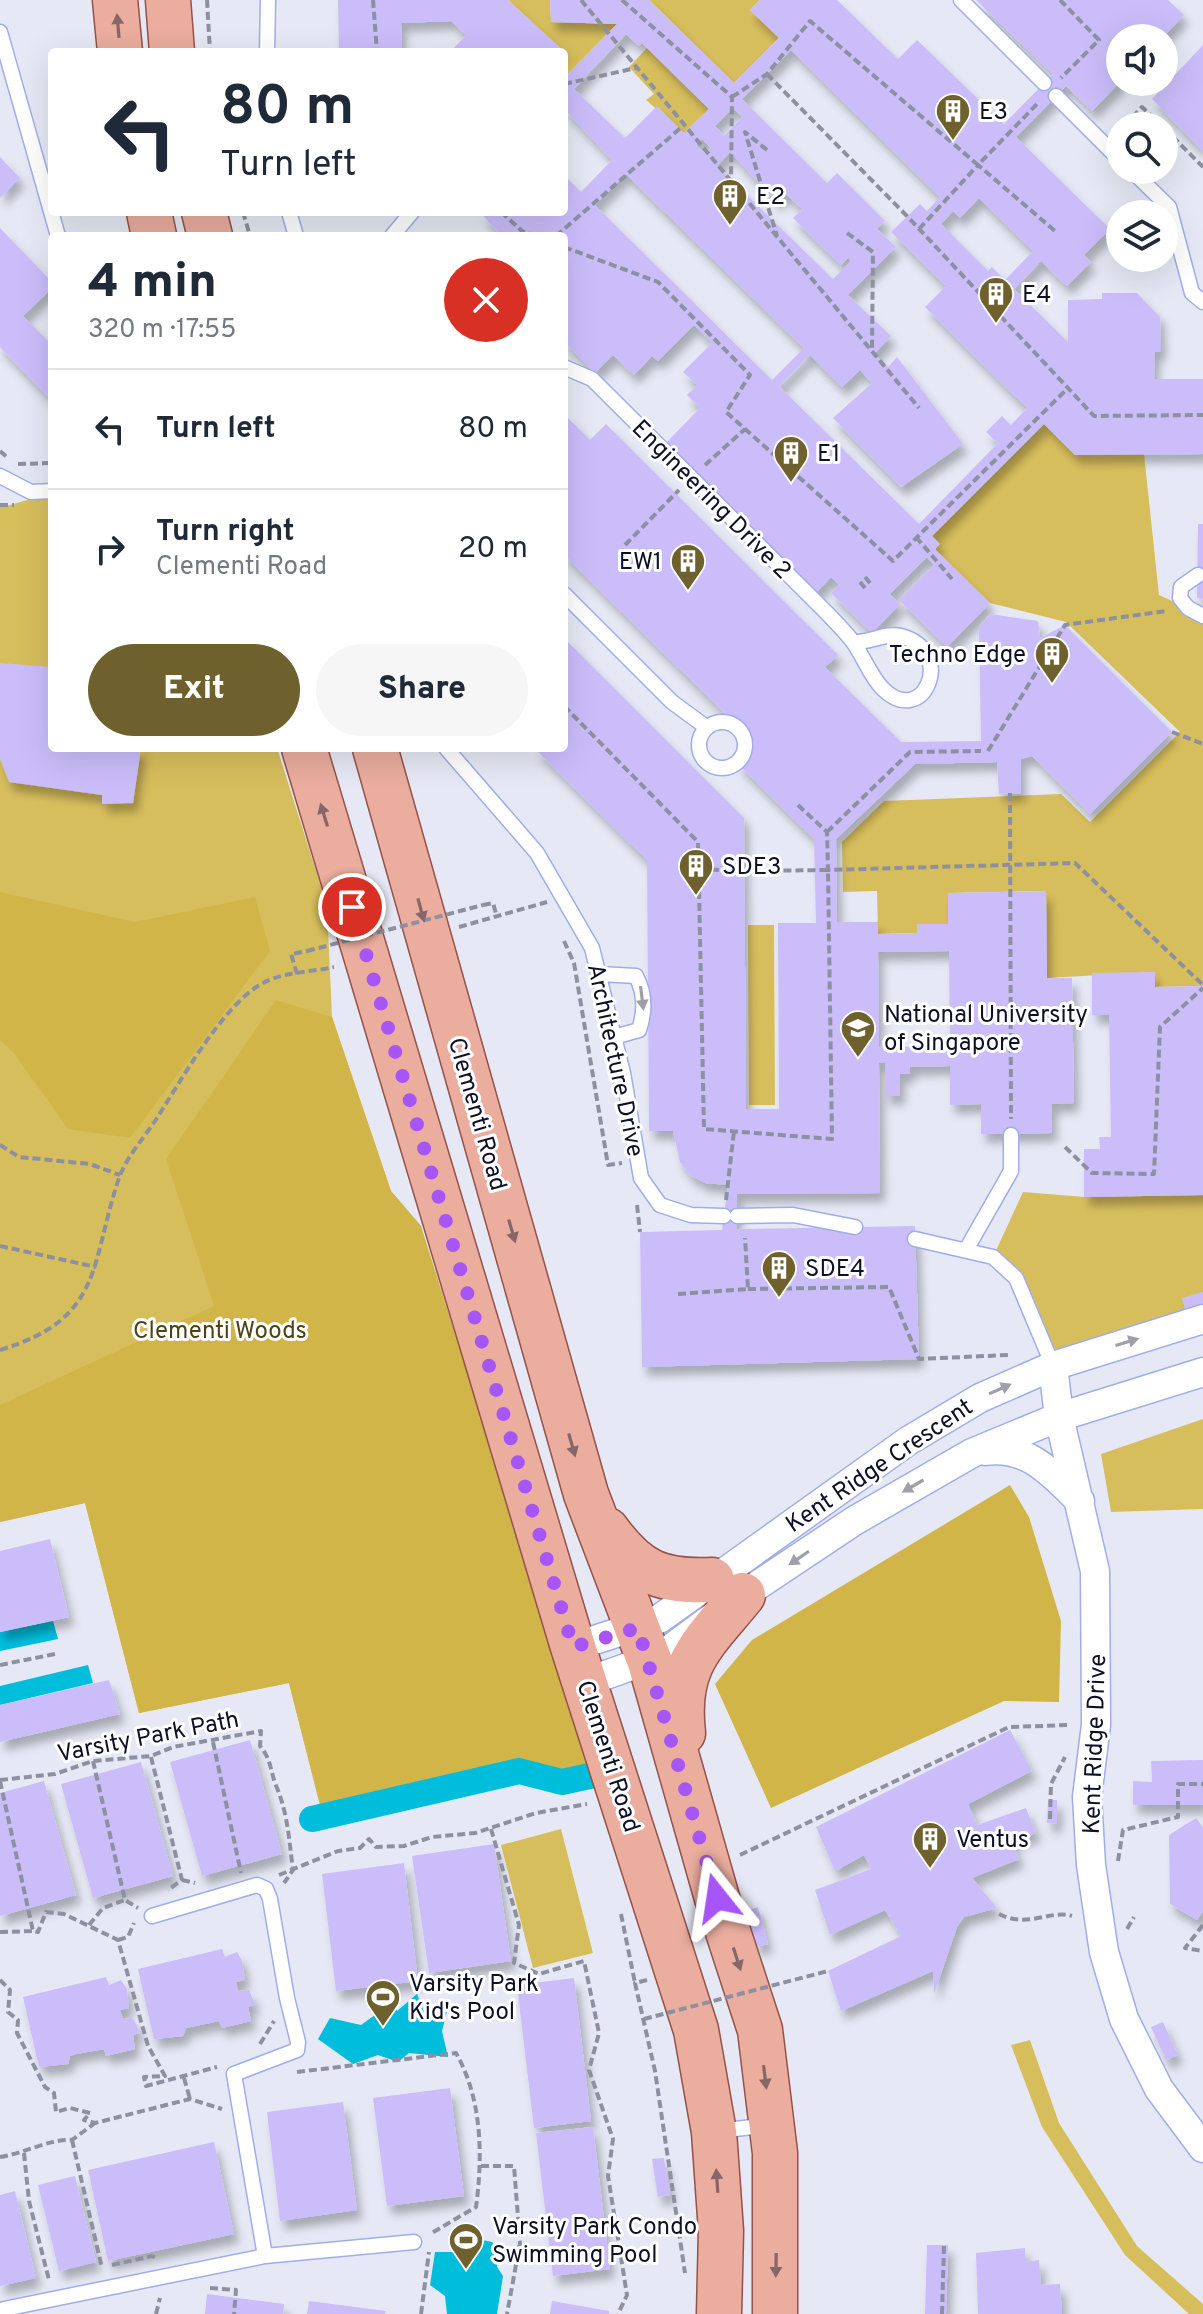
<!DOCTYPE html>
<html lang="en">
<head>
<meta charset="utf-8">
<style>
	body { margin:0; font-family:Overpass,sans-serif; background:#f6f6f7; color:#1f2937; height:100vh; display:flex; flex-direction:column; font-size:30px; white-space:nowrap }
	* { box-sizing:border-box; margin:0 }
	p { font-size:26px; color:#747a83 }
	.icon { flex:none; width:44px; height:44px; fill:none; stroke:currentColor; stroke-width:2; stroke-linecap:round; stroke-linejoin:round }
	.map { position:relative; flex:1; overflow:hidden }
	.sheet { position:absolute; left:48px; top:232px; width:520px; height:520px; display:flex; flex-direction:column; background:#fff; border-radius:8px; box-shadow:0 8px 32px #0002 }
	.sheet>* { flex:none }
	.hud { position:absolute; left:48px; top:48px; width:520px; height:168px; border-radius:8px; box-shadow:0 8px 32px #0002; background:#fff; color:#1f2937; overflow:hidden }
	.fabs { position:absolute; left:1106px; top:24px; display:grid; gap:16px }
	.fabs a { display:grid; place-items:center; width:72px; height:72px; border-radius:50%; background:#fff; box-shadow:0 8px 32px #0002; font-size:40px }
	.pin { position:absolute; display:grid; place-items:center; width:68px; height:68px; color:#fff; margin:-34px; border:4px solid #fff; border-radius:50%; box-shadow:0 2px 8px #0007 }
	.me { position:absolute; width:88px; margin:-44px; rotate:345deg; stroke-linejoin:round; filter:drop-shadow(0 0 6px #0008) }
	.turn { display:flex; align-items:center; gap:28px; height:168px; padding:0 40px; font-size:36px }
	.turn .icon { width:104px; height:104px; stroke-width:2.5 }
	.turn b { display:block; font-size:56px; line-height:68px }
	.round { display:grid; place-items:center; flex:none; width:84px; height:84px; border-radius:42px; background:#f6f6f7 }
	.summary { display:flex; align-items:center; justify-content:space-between; height:136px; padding:0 40px }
	h1 { font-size:48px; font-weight:800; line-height:60px }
	.cta { display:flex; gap:16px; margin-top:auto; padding:16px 40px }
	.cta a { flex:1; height:92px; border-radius:48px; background:#6f612e; color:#fff; font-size:32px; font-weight:800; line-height:92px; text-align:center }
	.cta a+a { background:#f6f6f7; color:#1f2937 }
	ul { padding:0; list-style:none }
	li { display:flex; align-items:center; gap:24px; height:120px; padding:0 40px; border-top:2px solid #e0e1e3 }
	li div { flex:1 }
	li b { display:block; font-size:30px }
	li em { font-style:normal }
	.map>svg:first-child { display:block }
	.green { fill:#d7be5d }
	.forest { fill:#d1b548 }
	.water { fill:#00bddc }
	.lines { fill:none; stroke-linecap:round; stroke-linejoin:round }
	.canal { stroke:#00bddc; stroke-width:26 }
	.building { fill:#cabdfa; fill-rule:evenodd; filter:url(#shadow) }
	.lane-casing { stroke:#a0ade8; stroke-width:17 }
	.street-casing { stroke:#a0ade8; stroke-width:31 }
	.primary-casing { stroke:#94524a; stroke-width:47 }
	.path { stroke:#8d90a0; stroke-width:4; stroke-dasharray:8 4; stroke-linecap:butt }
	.lane { stroke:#fff; stroke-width:14 }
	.street { stroke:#fff; stroke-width:28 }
	.primary { stroke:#eaad9e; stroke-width:44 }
	.path-bridge { stroke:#8d90a0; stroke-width:4; stroke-dasharray:8 4; stroke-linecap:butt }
	.oneway { fill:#876668 }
	.oneway2 { fill:#9e9fa8 }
	.route { stroke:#a855f7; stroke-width:14; stroke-dasharray:0 25.2 }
	.labels { text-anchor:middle; stroke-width:6; stroke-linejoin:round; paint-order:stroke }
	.poi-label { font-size:24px; fill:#0d1026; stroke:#fff; text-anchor:start }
	.street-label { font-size:24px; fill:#0d1026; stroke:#fff }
	.park-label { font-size:24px; fill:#4e4316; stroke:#fff }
</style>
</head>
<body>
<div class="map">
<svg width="1203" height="2314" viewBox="0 0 1203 2314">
	<defs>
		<filter id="shadow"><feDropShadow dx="5" dy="9" stdDeviation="4" flood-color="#0004"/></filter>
	</defs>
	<rect width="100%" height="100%" fill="#e6e9f5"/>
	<!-- green -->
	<path class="green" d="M508,0H550L551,22L617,24L564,78L566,54Z
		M649,0H760L750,10L779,38L734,83Z
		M647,48L709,109L684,133L646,100L654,94L629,67Z
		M1044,424L1075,455L1144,454L1159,595L1203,615V986L1155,987L1154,972L1047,978L1046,891L949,893L948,924H917V933L878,934L877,891L843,892L842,842L884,801L1061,794L1090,822L1180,732L1066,622L990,603L935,550L939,544L932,536Z
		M52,493V748H277L327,905L332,1017L391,1191L421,1226L562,1773L522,1759L321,1809L289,1683L139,1713L85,1503L0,1522V504L3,507Z
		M748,925H774L775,1105H749Z
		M1023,1192L1085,1197L1203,1195V1319L1053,1366L1016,1278L993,1257Z
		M1203,1419V1509L1111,1512L1101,1454Z
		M561,1829L593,1953L533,1968L501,1845Z
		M1030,2040L1059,2123L1137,2246L1203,2304V2314H1189L1125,2255L1042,2127L1011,2045Z"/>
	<!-- forest -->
	<path class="forest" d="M0,892L135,922L255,897L270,951L130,1138L68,1129L13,1052L0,1040Z
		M276,1000L332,1017L391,1191L421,1226L592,1767L562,1773L522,1759L321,1809L289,1683L139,1713L85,1503L0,1522V1405L214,1306L166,1159Z
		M1010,1485L1029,1517L1061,1621L1059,1702L1004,1701L771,1808L715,1684L752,1640Z"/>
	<!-- water -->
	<path class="water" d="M53,1621L58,1639L0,1651V1632Z
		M88,1665L93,1683L0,1705V1686Z
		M417,1994L424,2012L443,2004L447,2011L442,2031L448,2057L409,2053L398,2062L378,2055L353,2064L318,2039L330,2018L361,2025L393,2002L397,2011Z
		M453,2234L492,2242L499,2249L497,2267L503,2276L497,2314H447L445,2296L430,2285L435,2252H454Z"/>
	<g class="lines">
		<!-- canal -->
		<path class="canal" d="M312,1819L519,1771L562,1782L599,1774"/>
	</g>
	<!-- building -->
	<path class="building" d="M338,0H508L565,52H450L466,35L451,21L401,23L402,52H339Z
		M550,0H649L734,83L779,38L750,10L760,0H837L898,59L917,40L1004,124L1053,74L976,0H1168L1184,15L1162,38H1120V82L1092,111L1066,86L1016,137L1110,229L1084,255L1091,262L1067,286L1041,261L1014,289L1068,342V300L1102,299V293H1137L1160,317L1161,352H1155L1154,379H1203V454L1075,455L1044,424L932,536L940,544L935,549L990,603L947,647L899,600L934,565L927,557L890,594L900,604L872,633L831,593L839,585L831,577L815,594L664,445L700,408L687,395L697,385L683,372L712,343L694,325L658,361L652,356L634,375L613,355L595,373L564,342V236H501L480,212H564V175L581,192L612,160L564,109V78L617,24L551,22ZM626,34L639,46L642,43L709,109L684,133L657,106L625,138L574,89ZM791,50L940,197L927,211L920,204L891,232L946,286L925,307L1027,408L1011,425L1002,416L986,432L998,443L919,524L779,386L810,355L842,387L860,370L872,383L833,418L901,487L963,444L897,357L888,367L874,354L891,336L848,295L896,247L877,229L885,221L837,173L827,183L742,99ZM733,108L742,117L724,136L715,126ZM702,139L711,148L706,154L696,145ZM730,152L777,202L785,193L802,209L793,218L841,265L848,258L851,261L833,279L717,166ZM626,174L804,348L772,380L595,205ZM979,198L1033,251L1005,280L992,267L988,271L941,224L953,211L960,218Z
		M1203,45V151L1152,99Z
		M0,157L20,178L0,198Z
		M0,228L52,282V288L23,316L52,345L50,399L0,347Z
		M564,414L590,440L606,424L838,655L825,667L901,742L981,741L979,627L990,614L1038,621L1040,638L1065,625L1172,732L1090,814L1032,756L1021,759V793L999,794L997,762L915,764L836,839L837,922H878V934L917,933V924H948V893L1046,891L1047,978H1072L1074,1103L1052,1104V1133L981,1134V1104L950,1105V1066L910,1067V1074H900V1096H885V1063H879L880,1193L737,1194V1229L915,1226L919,1359L642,1367L640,1232L722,1230L728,1185L705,1183L690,1175L680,1162L673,1131H649L647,860L534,748H564V638L744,818L746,1109H779L778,923H816L814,839L737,763L755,743L564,555ZM949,951L950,1046L879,1047L878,952Z
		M1198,524H1203V599L1197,598Z
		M0,663L52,667V748H141L133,803L102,804V795L9,782L0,759Z
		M1155,972V987L1203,986V1195L1084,1197V1149H1100L1099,1137H1111L1109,1015H1092V973Z
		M1203,1292V1308L1186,1313L1182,1298Z
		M50,1539L69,1617L0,1632V1551Z
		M109,1680L120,1714L0,1742V1705Z
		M1010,1730L1032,1771L968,1804L977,1825L1026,1808L1036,1833L1012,1841L1019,1859L972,1878L997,1908L964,1917L957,1927L934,1994L933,1971L841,2011L828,1971L901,1936L885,1910L830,1935L815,1890L871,1869L864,1855L835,1871L816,1827Z
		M250,1740L282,1854L202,1876L170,1762Z
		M1203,1760V1805H1133V1781L1152,1782L1151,1761Z
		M141,1762L173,1876L93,1898L61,1784Z
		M44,1781L76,1895L0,1916V1793Z
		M1048,1800H1057V1824L1047,1823Z
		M1196,1818L1203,1827V1911L1197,1920L1170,1904L1169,1835Z
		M494,1844L511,1961L429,1973L412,1856Z
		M404,1863L418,1981L336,1991L322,1874Z
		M758,1907L768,1944L756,1947L747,1911Z
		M222,1949L225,1957L237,1952L242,1961L245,1980L236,1982L238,1991L249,1990L255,2004L248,2007L251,2021L222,2028L219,2021L186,2028L183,2036L154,2039L138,1969Z
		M106,1977L109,1985L121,1980L127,1989L129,2008L120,2010L123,2019L133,2018L140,2032L133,2035L135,2049L106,2056L104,2049L76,2054L70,2056L68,2064L39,2067L23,1997Z
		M574,1978L591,2121L534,2128L517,1985Z
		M1163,2022L1178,2055L1166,2060L1151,2027Z
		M450,2088L464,2196L387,2206L373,2098Z
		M343,2102L357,2210L280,2221L267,2112Z
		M593,2127L610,2269L553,2276L536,2133Z
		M214,2142L234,2234L108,2261L88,2170Z
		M664,2158L670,2195L658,2197L652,2159Z
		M75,2176L96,2262L59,2271L38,2185Z
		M15,2191L36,2278L0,2286V2195Z
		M927,2245H948L946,2314H925Z
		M1025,2248V2262L1039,2260L1041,2285L1060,2284L1062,2314H978L976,2253Z
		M207,2294L284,2304L283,2314H205Z
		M309,2301L386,2311L385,2314H307Z
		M552,2301L609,2311V2314H550Z"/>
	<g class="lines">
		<!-- lane casing -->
		<g class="lane-casing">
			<path id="lane" d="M961,0L1044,83
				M0,32L58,236
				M267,52L268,0
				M1056,96L1120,160
				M1131,170L1169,207L1192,293L1203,302
				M289,212L296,236
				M392,236L412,212
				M564,367L592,379L828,614C836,623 846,632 853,642C864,657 870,676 883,689C924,729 957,651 901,636C886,632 870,643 853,642
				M0,476L31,492L52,491
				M1198,575L1181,587L1180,598L1188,608L1203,616
				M564,594L672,702L706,727
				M699 745a23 23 0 1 1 46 0a23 23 0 1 1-46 0Z
				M446,748L537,853L592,948L623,1073L641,1178L660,1205L691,1215L724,1216
				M600,974L636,976C645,993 645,1012 639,1030L614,1037
				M737,1216L793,1215L855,1227
				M915,1239L993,1257L1016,1278L1053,1366
				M966,1250L1011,1171V1135
				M152,1916L257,1885L266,1889L270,1899L287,1998L298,2042L297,2050L234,2074L265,2256
				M718,2131L769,2125
				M4,2309L265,2256L414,2242"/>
		</g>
		<!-- street casing -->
		<g class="street-casing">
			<path id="street" d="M1053,1366L1059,1417L1095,1571L1096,1725L1087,1797L1091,1865L1104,1952L1124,2019L1159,2089L1203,2148
				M985,1451C1028,1445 1051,1473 1080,1501
				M573,1647L659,1619L908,1441L980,1398L1053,1366L1203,1319
				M586,1682L662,1655L743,1595L854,1521L972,1453L1059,1417L1203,1372"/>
		</g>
		<!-- primary casing -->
		<g class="primary-casing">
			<path id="primary" d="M115,0L120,52
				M168,0L172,52
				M149,212L154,236
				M204,212L210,236
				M304,748L573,1647L696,2030L714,2132L721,2231L719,2314
				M375,748L586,1494L650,1662L717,1898L760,2030L775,2153V2314
				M607,1530C638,1573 661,1582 712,1580
				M683,1733C675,1664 703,1644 743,1595"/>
		</g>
		<!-- path -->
		<path class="path" d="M207,0L210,52
			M373,0L377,52
			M581,0L919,408
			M622,0L732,97L731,179
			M1060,0L1099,40L1061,78
			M767,74L907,216L1094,416L1203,415
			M564,84L636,68
			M732,97L767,74L810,21L978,165L1039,102
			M1124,126L1142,107L1162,126
			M1164,128L1203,167
			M767,150L745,132L777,236
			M243,212L250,236
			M501,212L522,231
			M919,229L978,165L1055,231
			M847,233L873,252L872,349
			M521,236L522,231L535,236
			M556,236L684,125
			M564,247L658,282L750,375L726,412L893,561L1068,388
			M0,451L8,458
			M18,464L52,463
			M705,465L745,429
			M0,505H14
			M916,537L952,579
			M625,545L679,490
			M865,577L870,583
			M860,582L865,588
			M564,706L698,842L704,1129L832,1139L828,870L745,871
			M1172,732L1203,744
			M988,751L1065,625L1166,611
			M1010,793L1011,1119
			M798,805L827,832L828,870L1075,863L1203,985
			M827,832L910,752L981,751
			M699,869L744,871
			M483,905L493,903L497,917
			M459,927L547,902
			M564,941L574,963L608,1165L622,1163
			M297,974L291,954L307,951
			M0,1145L19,1157L90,1164L120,1175
			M1065,1147L1092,1173L1154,1174L1160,1027L1203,988
			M726,1200L734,1131
			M637,1205L640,1232
			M0,1246L96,1267
			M748,1289L889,1287L919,1359L1008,1355
			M678,1294L748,1289L745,1238
			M0,1350C104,1319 90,1264 119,1178C126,1158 143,1139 155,1121C180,1083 222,1005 263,983C283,972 311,972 334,967
			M0,1665L55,1654
			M213,1742L241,1873
			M151,1757L182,1880L168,1890
			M93,1761L125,1900L138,1908
			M0,1780L55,1774L93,1761L151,1756L173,1747L261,1731L260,1746C272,1760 270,1772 277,1788C288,1815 289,1840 293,1870L284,1883
			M0,1781L33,1931L38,1932L46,1912L64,1914L118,1940L148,2046L165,2076L144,2077L146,2086L217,2067
			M1050,1819L1051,1784L1065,1757
			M491,1829L519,1925L514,1963L539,1974L584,1961L599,2033L589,2070L613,2139L608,2176L627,2295L618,2314
			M740,1855L1009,1727L1070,1725
			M1118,1861L1123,1830L1178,1817V1784H1203
			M279,1875L338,1851L360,1848L369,1839L376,1847L404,1846L432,1837L475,1833L536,1813L587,1804
			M182,1880L195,1883
			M621,1914L635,1983
			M999,1914C1028,1929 1051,1909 1072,1916
			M89,1925L103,1908L125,1900
			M1203,1925L1185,1948L1203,1951
			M1127,1929L1134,1917
			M0,1932L33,1931
			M118,1940L128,1937L134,1923
			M0,1980L10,1990L8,2012L18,2020L17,2033L45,2087L54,2093L56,2112L70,2108L90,2113L84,2120L95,2123L190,2099L222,2109
			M647,1980L635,1983L655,2071L685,2273
			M260,2044L274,2021
			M297,2072L456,2053C482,2099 483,2155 476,2207L430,2234
			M184,2078L190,2099
			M72,2140L102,2268
			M24,2153L29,2201L49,2280
			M0,2157C22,2154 52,2138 72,2140L95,2123
			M481,2166H514L520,2243L507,2314
			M112,2265L152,2256L157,2258
			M210,2288L236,2290L234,2314
			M156,2314L160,2298
			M421,2314L429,2252
			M942,2314L944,2245"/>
		<!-- lane -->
		<use href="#lane" class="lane"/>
		<!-- street -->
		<use href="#street" class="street"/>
		<!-- primary -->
		<use href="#primary" class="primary"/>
		<!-- path-bridge -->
		<path class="path-bridge" d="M307,951L483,905
			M644,2019L828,1971"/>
	</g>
	<!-- one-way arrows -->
	<defs><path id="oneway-solid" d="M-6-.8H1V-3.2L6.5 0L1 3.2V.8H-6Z" transform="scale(2)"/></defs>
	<g class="oneway">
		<use href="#oneway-solid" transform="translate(118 26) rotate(-95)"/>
		<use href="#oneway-solid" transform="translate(324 815) rotate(-107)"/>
		<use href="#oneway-solid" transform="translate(421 910) rotate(75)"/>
		<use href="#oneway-solid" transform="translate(512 1231) rotate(74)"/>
		<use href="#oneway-solid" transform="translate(572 1445) rotate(74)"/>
		<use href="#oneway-solid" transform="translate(737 1959) rotate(72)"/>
		<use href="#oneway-solid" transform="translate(765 2077) rotate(83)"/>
		<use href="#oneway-solid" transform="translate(717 2181) rotate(-94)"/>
		<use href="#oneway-solid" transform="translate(776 2265) rotate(91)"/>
	</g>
	<g class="oneway2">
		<use href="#oneway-solid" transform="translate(642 998) rotate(83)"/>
		<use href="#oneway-solid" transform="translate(1127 1342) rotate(-17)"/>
		<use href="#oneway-solid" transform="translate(1000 1389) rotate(-24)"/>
		<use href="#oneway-solid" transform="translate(913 1486) rotate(150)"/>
		<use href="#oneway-solid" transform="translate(799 1558) rotate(146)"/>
	</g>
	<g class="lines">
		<!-- route -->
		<path class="route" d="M352,907L573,1647L638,1628L717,1898"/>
	</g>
	<!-- icons -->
	<defs>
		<g id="building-pin" transform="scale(1.8)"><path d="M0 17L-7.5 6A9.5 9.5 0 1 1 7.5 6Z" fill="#6f612e" stroke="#fff"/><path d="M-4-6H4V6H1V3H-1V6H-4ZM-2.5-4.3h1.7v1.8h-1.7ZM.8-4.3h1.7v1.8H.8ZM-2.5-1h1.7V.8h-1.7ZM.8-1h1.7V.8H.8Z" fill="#fff"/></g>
		<g id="university-pin" transform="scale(1.8)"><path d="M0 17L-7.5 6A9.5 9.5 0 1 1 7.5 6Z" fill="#6f612e" stroke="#fff"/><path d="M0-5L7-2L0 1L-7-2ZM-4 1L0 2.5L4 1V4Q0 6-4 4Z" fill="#fff"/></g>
		<g id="stadium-pin" transform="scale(1.8)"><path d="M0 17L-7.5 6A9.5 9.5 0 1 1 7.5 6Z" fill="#6f612e" stroke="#fff"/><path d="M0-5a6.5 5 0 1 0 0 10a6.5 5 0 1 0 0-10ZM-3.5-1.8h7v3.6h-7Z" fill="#fff"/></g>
	</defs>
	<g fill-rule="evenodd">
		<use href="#building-pin" x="953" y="111"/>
		<use href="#building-pin" x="730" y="196"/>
		<use href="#building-pin" x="996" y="294"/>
		<use href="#building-pin" x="791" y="453"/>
		<use href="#building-pin" x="688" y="561"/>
		<use href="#building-pin" x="1052" y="654"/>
		<use href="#building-pin" x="696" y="866"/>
		<use href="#university-pin" x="858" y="1028"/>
		<use href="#building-pin" x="779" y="1268"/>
		<use href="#building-pin" x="930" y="1839"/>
		<use href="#stadium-pin" x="383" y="1997"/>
		<use href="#stadium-pin" x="466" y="2240"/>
	</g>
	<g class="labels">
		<!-- poi labels -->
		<g class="poi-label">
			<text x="979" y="119">E3</text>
			<text x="756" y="204">E2</text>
			<text x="1022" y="302">E4</text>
			<text x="817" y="461">E1</text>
			<text x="662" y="569" text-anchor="end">EW1</text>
			<text x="1026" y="662" text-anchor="end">Techno Edge</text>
			<text x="722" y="874">SDE3</text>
			<text x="884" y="1022">National University<tspan x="884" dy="28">of Singapore</tspan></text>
			<text x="805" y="1276">SDE4</text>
			<text x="956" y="1847">Ventus</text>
			<text x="409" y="1991">Varsity Park<tspan x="409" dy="28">Kid's Pool</tspan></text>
			<text x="492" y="2234">Varsity Park Condo<tspan x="492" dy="28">Swimming Pool</tspan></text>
		</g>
		<!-- street labels -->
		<g class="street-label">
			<text transform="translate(712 499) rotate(45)" y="8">Engineering Drive 2</text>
			<text transform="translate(616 1060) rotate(78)" y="8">Architecture Drive</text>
			<text transform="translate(478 1114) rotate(74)" y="8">Clementi Road</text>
			<text transform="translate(879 1465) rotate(-34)" y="8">Kent Ridge Crescent</text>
			<text transform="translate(148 1736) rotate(-11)" y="8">Varsity Park Path</text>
			<text transform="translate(1094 1744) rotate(-88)" y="8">Kent Ridge Drive</text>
			<text transform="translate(609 1756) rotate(72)" y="8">Clementi Road</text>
		</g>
		<!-- park labels -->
		<g class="park-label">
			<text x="220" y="1338">Clementi Woods</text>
		</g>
	</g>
</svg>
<div class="fabs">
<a><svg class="icon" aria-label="sound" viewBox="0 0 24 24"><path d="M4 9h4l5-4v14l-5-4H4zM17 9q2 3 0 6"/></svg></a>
<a><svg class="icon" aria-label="search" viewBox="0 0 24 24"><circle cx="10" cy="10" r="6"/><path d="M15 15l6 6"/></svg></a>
<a><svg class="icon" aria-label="layers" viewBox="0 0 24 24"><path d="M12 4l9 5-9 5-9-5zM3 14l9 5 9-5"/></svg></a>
</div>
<div class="pin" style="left:352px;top:907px;background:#d93025"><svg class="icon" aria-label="arrive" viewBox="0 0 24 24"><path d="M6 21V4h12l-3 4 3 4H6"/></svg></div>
<svg class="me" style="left:717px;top:1898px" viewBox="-20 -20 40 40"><path d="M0-17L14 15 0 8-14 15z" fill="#a855f7" stroke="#fff" stroke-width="4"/></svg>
<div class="hud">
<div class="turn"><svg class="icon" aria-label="left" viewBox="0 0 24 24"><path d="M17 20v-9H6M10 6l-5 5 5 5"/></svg><div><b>80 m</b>Turn left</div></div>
</div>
<section class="sheet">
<div class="summary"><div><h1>4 min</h1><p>320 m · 17:55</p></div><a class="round" style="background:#d93025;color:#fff"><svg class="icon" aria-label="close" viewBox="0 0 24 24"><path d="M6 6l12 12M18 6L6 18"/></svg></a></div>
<ul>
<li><svg class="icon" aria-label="left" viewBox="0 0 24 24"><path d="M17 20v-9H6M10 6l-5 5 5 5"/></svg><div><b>Turn left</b></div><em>80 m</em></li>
<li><svg class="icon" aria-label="right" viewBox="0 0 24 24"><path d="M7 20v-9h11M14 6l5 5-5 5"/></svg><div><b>Turn right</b><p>Clementi Road</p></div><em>20 m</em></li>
</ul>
<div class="cta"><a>Exit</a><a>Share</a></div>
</section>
</div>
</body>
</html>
